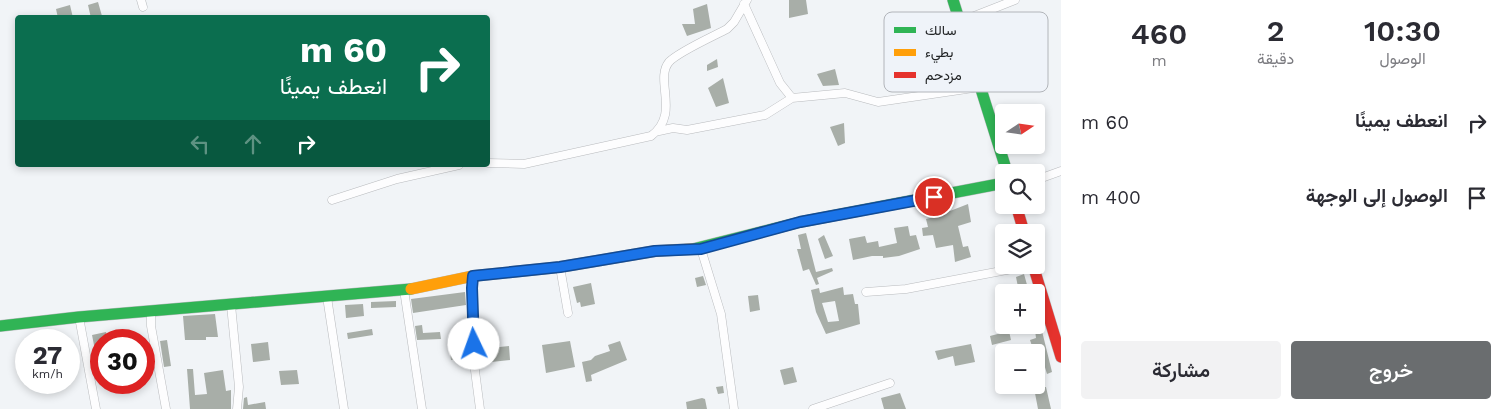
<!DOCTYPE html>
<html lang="ar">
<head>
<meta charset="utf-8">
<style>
	body { margin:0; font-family:"Work Sans",Vazirmatn,sans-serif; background:#f2f2f3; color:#2b2b33; direction:rtl; height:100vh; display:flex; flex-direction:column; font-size:19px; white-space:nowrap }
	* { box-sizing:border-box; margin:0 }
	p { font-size:16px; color:#7c7c81 }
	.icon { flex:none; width:28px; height:28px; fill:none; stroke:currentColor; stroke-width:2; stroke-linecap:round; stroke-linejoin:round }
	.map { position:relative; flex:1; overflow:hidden; direction:ltr }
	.sheet { display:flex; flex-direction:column; background:#fff; width:450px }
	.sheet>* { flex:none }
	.banner { position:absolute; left:15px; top:15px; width:475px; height:152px; border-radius:5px; box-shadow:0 2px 8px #0003; direction:rtl; background:#0b6e4f; color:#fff; overflow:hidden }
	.needle { width:32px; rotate:77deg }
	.tools { position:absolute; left:995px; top:104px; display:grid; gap:10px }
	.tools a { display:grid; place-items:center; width:50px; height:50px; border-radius:5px; background:#fff; box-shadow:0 2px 8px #0003; font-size:25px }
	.speed { position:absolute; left:15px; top:329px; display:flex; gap:10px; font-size:25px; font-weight:700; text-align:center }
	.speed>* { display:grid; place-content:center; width:65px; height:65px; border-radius:50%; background:#fff; box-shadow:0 2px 8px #0003; line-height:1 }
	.speed small { font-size:12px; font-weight:400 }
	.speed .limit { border:8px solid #d22; background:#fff; color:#111 }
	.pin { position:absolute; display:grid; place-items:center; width:42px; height:42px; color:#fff; margin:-21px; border:2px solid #fff; border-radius:50%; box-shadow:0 1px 5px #0007 }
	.me { position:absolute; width:55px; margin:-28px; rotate:357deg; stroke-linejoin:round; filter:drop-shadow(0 0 4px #0008) }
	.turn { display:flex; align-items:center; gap:18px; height:105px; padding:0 20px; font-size:22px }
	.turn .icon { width:65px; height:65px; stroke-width:2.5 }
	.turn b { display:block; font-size:35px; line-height:42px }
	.lanes { display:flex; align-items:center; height:48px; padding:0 20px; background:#0003; justify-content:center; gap:25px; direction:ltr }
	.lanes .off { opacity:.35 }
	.eta { display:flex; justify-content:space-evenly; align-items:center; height:85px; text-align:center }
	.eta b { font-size:30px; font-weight:600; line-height:35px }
	.primary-button { display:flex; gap:10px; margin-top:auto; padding:10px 20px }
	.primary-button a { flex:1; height:58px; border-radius:5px; background:#6a6d6f; color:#fff; font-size:20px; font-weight:600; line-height:58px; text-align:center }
	.primary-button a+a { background:#f2f2f3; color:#2b2b33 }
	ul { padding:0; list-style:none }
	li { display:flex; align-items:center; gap:15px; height:75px; padding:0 20px }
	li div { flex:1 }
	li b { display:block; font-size:19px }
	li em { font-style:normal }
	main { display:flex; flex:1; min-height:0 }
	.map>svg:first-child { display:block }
	.building { fill:#a8aea8; fill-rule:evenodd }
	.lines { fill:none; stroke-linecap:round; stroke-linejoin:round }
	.street-casing { stroke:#b9bbbe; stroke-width:9 }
	.fast-casing { stroke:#b9bbbe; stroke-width:12 }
	.slow-casing { stroke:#b9bbbe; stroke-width:12 }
	.jam-casing { stroke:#b9bbbe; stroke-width:12 }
	.street { stroke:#fdfdfe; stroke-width:8 }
	.fast { stroke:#30b455; stroke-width:11 }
	.slow { stroke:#ff9f0a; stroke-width:11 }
	.jam { stroke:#e5322d; stroke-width:11 }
	.route-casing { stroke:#114b97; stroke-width:12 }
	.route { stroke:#1a73e8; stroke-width:9 }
	.key { fill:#eff3f9; stroke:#b2b5ba; stroke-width:1 }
	.key-label { font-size:14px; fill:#222426 }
</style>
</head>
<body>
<main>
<section class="sheet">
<div class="eta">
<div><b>10:30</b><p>الوصول</p></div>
<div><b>2</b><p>دقيقة</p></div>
<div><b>460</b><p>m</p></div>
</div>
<ul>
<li><svg class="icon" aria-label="right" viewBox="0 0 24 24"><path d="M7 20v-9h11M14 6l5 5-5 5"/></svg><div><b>انعطف يمينًا</b></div><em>60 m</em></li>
<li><svg class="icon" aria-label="arrive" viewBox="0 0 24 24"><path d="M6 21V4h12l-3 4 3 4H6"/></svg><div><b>الوصول إلى الوجهة</b></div><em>400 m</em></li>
</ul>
<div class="primary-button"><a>خروج</a><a>مشاركة</a></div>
</section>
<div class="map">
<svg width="1061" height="409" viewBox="0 0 1061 409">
	<rect width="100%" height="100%" fill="#f1f4f7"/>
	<!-- building -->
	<path class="building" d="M789,0H806L808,14L789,18Z
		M98,2L102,16L91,18L88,5Z
		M707,4L711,28L687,36L682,24H695L693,9Z
		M70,5L73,18H58L56,9Z
		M717,59L718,67L707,71V65Z
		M835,69L839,85L823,86L817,74Z
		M723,78L729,103L716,107L708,88Z
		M844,123L845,143L838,146L830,127Z
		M968,204L971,222L958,226L963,247L968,246L971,257L955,262L953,245L936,248L933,235L923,236L922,228L928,227L926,219L943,215L942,209L949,207L950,211Z
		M908,226L910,236L916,235L920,249L899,256L883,258V256H872L853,260L849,239L865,236L867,243L878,241L879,247L897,243L894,228Z
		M806,233L816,272L832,268L833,271L817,278L819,284L816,285L809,269L803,271L797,249H801L798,235Z
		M824,235L833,256L825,259L818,239Z
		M1024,274L1029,292H1019L1016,277Z
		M703,276L706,285L697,287L695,278Z
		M591,283L595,304L581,307L580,302L577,303L573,287Z
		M843,287L844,295L853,294L855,304H858L860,324L826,334L816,312L811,290L819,288L820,293ZM835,301L839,321L828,322L822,303Z
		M465,292L466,305L413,313L411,299Z
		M758,295L760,310L750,312L748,296Z
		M396,301V307L371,308V302Z
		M363,304L364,316L346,318L345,305Z
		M215,314L218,337H206V340H185L183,316Z
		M422,325L423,333L440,332L441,339L417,340L415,326Z
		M1041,327L1052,372L1047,374L1044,364L1037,365L1036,352H1034L1030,340L1036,338L1035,330Z
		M372,329L373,335L348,339L347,333Z
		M1009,331L1011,340L992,345L990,336Z
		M106,332L108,340H101V349L95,350L92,335Z
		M167,340L171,366L164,367L160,341Z
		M570,341L575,367L546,373L542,345Z
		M620,341L627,360L591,375L592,381L586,382L582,362L591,360L595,356L610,351L608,345Z
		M268,342L270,360L253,362L251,344Z
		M460,343L467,358L451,360L449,344Z
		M971,344L975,362L955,366L953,356L938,360L935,351Z
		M509,346L510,360L491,362L490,348Z
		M793,367L797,382L784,385L780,370Z
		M187,369H193L195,395L207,394L204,373L223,370L226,391L231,390V409H190Z
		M297,370L299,384L281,385L279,371Z
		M723,386L724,393L718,394L716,387Z
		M1046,387L1051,409H1038L1034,388Z
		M900,393L906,409H884L881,398Z
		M247,397L248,405L265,402L266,409H243L244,398Z
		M702,398L705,399L707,409H687L686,402Z"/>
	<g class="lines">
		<!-- street casing -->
		<g class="street-casing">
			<path id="street" d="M141,0L143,7
				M744,4L780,83L792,98L845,93L878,102L980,87
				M959,22L1015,0
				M659,131L673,128L687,130L765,115L792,98
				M488,163L524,164L651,136C681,114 654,80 669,62C678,52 714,36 727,29L734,22L747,0
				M1036,180L1061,171
				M332,200L397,179L459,165
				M701,249L721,314L734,409
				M560,267L568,313
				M473,276L471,288L474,363L480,409
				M404,290L422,409
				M866,292L906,289L1033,265
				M327,297L344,409
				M231,305L239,387L237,409
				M151,312V326L166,409
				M79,317L96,409
				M813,409L890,383"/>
		</g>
		<!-- fast casing -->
		<g class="fast-casing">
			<path id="fast" d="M953,0L1007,172
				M693,249L800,222L1004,183
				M0,326L79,317L411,289"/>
		</g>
		<!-- slow casing -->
		<g class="slow-casing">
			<path id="slow" d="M411,289L473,276L560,267L655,251L693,249"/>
		</g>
		<!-- jam casing -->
		<g class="jam-casing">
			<path id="jam" d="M1016,205L1024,232
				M1033,265L1061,357"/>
		</g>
		<!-- street -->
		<use href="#street" class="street"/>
		<!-- fast -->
		<use href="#fast" class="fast"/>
		<!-- slow -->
		<use href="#slow" class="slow"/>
		<!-- jam -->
		<use href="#jam" class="jam"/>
	</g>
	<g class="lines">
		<!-- route casing -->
		<g class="route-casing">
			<path id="route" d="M474,344L472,288L473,276L560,267L655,251L701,249L800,222L934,197"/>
		</g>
		<!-- route -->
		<use href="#route" class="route"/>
	</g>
	<!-- legend -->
	<rect x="884" y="12" width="164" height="80" rx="8" class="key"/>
	<rect x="894" y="27" width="22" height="6" fill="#30b455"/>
	<rect x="894" y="49" width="22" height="7" fill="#ff9f0a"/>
	<rect x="894" y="72" width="22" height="6" fill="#e5322d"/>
	<g class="key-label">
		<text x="925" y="35">سالك</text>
		<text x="925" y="57">بطيء</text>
		<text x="925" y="80">مزدحم</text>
	</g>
</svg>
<div class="tools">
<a><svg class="needle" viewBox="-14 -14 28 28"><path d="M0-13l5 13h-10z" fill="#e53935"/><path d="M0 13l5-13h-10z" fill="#7c7c81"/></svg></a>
<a><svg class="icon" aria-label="search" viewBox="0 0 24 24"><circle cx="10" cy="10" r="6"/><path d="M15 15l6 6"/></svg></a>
<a><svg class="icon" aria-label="layers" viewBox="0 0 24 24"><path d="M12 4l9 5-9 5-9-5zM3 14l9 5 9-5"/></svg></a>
<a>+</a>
<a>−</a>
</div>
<div class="speed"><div>27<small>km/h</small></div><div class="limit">30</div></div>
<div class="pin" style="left:934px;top:197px;background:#d93025"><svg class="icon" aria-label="arrive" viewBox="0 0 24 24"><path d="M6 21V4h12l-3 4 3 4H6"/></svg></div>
<svg class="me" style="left:474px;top:344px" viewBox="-20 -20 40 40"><circle r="19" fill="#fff"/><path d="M0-13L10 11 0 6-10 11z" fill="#1a73e8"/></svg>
<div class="banner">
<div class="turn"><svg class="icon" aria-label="right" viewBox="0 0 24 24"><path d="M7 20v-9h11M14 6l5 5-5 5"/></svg><div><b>60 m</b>انعطف يمينًا</div></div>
<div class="lanes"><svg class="icon off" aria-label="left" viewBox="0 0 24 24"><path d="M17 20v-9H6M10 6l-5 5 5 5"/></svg><svg class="icon off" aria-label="ahead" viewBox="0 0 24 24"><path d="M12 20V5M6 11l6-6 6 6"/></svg><svg class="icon" aria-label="right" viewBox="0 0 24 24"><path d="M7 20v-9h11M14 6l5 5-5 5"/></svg></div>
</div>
</div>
</main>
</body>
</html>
